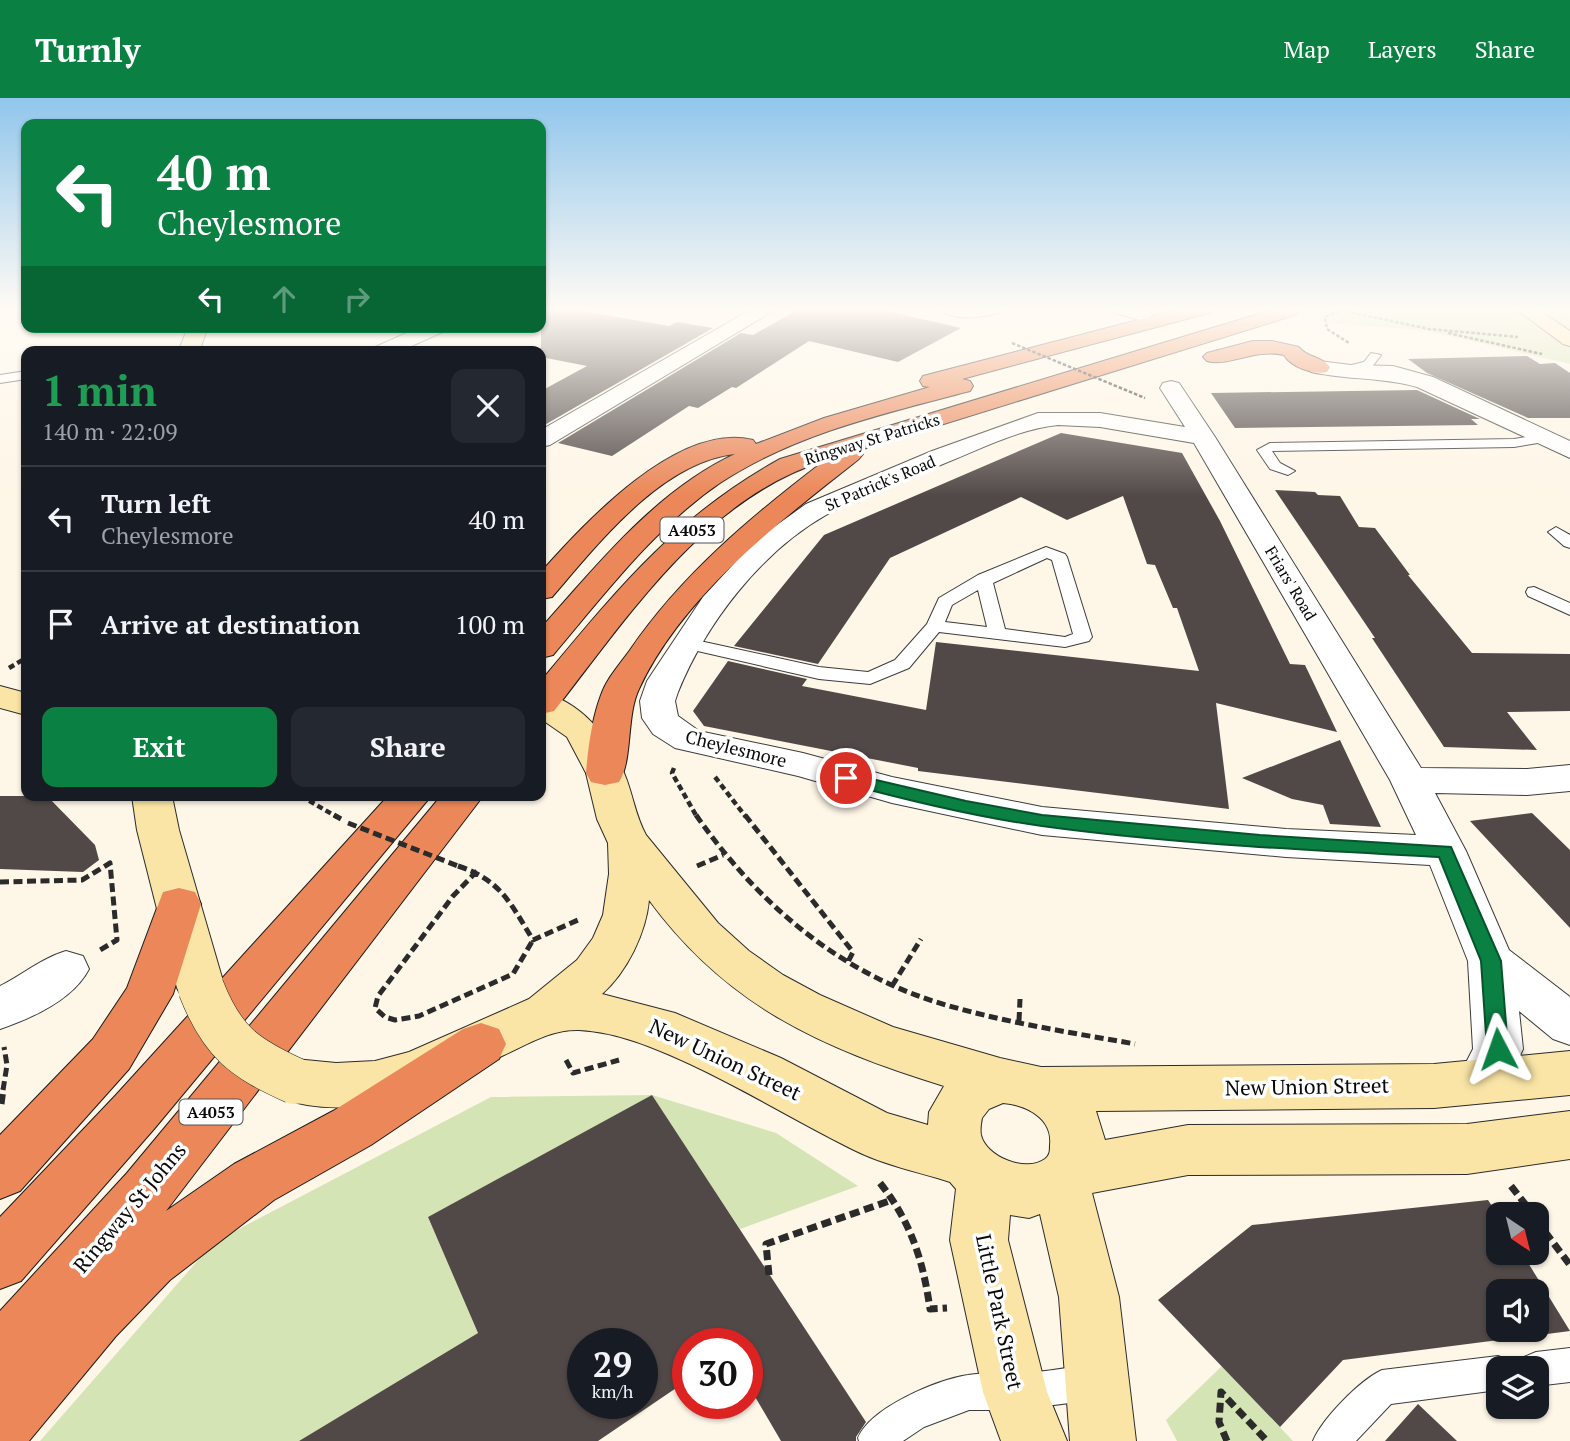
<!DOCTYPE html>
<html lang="en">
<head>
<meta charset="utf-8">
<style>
	body { margin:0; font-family:"PT Serif",serif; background:#242831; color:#f1f3f6; height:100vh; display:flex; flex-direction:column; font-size:26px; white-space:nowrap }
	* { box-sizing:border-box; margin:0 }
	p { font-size:23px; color:#9ea1a6 }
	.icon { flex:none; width:38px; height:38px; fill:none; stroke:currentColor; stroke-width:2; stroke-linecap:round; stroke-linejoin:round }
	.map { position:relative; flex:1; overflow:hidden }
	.drawer { position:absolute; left:21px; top:248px; width:525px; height:455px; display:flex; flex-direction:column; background:#171b24; border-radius:14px; box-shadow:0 2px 5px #0004 }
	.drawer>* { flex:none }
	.banner { position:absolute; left:21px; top:21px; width:525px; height:214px; border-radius:14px; box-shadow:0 2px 5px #0004; background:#0b8043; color:#fff; overflow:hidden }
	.needle { width:46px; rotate:145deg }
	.controls { position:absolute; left:1486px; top:1104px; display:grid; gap:14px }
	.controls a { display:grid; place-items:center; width:63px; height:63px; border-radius:14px; background:#171b24; box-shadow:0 2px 5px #0004; font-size:35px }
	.speed { position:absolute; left:567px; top:1230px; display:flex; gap:14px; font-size:35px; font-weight:700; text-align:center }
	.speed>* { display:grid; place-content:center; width:91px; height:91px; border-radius:50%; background:#171b24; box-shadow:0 2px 5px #0004; line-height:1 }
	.speed small { font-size:18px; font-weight:400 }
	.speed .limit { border:10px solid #d22; background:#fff; color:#111 }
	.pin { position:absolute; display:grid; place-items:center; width:60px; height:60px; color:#fff; margin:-30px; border:4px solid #fff; border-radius:50%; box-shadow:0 2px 7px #0007 }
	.me { position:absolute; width:77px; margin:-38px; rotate:356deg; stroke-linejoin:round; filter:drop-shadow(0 0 5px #0008) }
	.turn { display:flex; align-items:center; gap:24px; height:147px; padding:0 21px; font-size:32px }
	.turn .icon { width:91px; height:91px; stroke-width:2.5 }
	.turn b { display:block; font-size:49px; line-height:60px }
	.lanes { display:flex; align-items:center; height:66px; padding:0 21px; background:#0003; justify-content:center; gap:35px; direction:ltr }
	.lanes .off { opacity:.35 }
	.round { display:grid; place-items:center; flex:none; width:74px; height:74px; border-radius:14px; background:#242831 }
	.headline { display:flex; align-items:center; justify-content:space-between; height:119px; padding:0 21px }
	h1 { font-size:42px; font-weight:700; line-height:52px; color:#1e9e55 }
	.action { display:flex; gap:14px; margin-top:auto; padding:14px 21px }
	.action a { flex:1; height:80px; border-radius:14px; background:#0b8043; color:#fff; font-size:28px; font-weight:700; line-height:80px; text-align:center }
	.action a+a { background:#242831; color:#f1f3f6 }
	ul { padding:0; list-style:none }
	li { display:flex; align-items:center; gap:21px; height:105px; padding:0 21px; border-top:2px solid #363941 }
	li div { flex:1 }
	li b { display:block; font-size:26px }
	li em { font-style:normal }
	header { display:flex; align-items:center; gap:42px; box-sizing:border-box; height:98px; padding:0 35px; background:#0b8043; color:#fff }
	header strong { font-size:33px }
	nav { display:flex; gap:38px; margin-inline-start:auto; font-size:24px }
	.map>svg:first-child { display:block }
	.green { fill:#d4e4b5 }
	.building { fill:#514947; fill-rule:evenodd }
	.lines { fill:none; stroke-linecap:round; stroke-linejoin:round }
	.lane-casing { stroke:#3c3c3c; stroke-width:2 }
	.street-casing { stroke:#3c3c3c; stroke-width:2 }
	.secondary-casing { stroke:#2b2b2b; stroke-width:2 }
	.highway-casing { stroke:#1a1a1a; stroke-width:2 }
	.path-far3 { stroke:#2b2b2b; stroke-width:2.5; stroke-dasharray:3.5 2; stroke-linecap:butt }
	.path-far2 { stroke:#2b2b2b; stroke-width:4.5; stroke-dasharray:6 3.5; stroke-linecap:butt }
	.path-far1 { stroke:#2b2b2b; stroke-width:5; stroke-dasharray:9 4.5; stroke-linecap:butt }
	.path { stroke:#2b2b2b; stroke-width:7; stroke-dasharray:10 5; stroke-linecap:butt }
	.lane { fill:#fff; fill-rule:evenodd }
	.street { fill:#fff; fill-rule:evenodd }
	.secondary { fill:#fae5a6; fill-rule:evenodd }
	.highway { fill:#eb8758; fill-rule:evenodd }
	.secondary-bridge-casing { stroke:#2b2b2b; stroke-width:47; stroke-linecap:butt }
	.path-bridge-far1 { stroke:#2b2b2b; stroke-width:2.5; stroke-dasharray:3.5 2; stroke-linecap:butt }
	.path-bridge { stroke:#2b2b2b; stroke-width:5; stroke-dasharray:9 4.5; stroke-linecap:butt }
	.secondary-bridge { stroke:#fae5a6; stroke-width:46 }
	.route { fill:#0b8043; stroke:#07532c; stroke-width:2 }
	.labels { text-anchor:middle; stroke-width:7; stroke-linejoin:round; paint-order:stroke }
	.far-street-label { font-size:16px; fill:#090909; stroke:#fff }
	.shield { fill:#fff; stroke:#535353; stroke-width:2 }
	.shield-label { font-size:16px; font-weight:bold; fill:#090909 }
	.street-label { font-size:18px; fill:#090909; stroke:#fff }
	.near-street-label { font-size:21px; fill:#090909; stroke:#fff }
</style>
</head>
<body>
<header>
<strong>Turnly</strong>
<nav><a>Map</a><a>Layers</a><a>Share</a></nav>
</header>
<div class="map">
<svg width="1570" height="1343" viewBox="0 0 1570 1343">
	<rect width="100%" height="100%" fill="#fef6e7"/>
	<!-- green -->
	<path class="green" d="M1281,211H1570V245H1564L1570,248V266L1428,233L1330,225Z
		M652,997L776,1035L858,1088L740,1131L652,998L428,1119L478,1235L299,1343H40L214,1144L491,999Z
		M1222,1268L1293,1343H1177L1166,1322Z"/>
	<!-- building -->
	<path class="building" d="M541,211H571L669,228L677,224L713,230L541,329V293L587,268L541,259Z
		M799,211H878L961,230L898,264L809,243L736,290L732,289L698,310L689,308L612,358L558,345L741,235L753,237Z
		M1527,258L1540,266L1555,265L1570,275V320H1528L1427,275L1408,261Z
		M1417,292L1480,321H1471L1478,327L1235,330L1211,295Z
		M1061,335L1182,355L1220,423L1290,566L1305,567L1337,634L1216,605L1229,711L918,673V670L704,628L693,613L728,563L807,581L802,588L926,612L936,544L1199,573L1177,510H1173L1155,467L1147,466L1123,398L1067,422L1021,399L890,460L818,566L734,548L824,437Z
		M1275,392L1315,394L1318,397L1340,398L1359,429L1375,430L1410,477H1408L1472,555L1570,556V613L1507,614L1537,652L1444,649L1372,540H1375Z
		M1340,642L1381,729L1330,726L1323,707L1292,701L1242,680Z
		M0,698H47L95,747L99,762L83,774L0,771Z
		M1532,715L1570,752V830L1470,723Z
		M652,997L866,1324L856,1339V1343H781L747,1285V1246H688V1282L598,1343H299L478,1235L428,1119ZM583,1246H642V1306H583Z
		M1488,1102L1498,1117V1155H1522L1570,1233L1343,1262L1280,1329L1158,1202L1252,1127ZM1498,1194H1536V1232H1498Z
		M1418,1306L1457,1343H1385Z"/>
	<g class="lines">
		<!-- lane casing -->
		<g class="lane-casing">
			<path id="lane" d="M1371,255L1381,257L1372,269L1341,275L1335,271L1364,264Z
				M26,273V281L0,285V277Z
				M1545,336L1550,337V343L1514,349L1272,353L1280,365L1295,373L1288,377L1270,371L1257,352L1270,345L1514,341Z
				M1556,429L1570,437V450L1564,448L1548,434Z
				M1046,449L1065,456L1067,459L1092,539L1089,543L1065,549L939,534L909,570L870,586L819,581L680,549L677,545L686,540L819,569L868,574L895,562L927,526L939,500L978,477ZM1047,460L1052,462L1073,536L1065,539L1005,531L993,485ZM978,492L987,529L945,524L952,507Z
				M1534,489L1570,505V517L1528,498L1526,494L1528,490Z
				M1570,1250V1284L1536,1288V1270H1519L1524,1259L1536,1254Z
				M1498,1258L1510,1263L1514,1270H1498V1292L1391,1306L1356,1343H1313C1322,1321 1360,1282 1382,1272Z
				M1093,1266L1105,1272L1111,1284L1105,1296L1093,1302L1015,1312H969L924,1329L903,1343H859L858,1340C870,1310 936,1282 968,1277C984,1274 1001,1277 1017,1276C1042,1274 1068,1270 1093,1266Z"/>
		</g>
		<!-- street casing -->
		<g class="street-casing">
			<path id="street" d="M752,211H776L550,347L541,349V332Z
				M940,211H1002L999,215C983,219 953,224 940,211Z
				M1113,211H1143L1153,217L1143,223L1116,215Z
				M420,229H448L445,233L398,254H370L373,250Z
				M1319,263L1351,267L1393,268L1433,279L1570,343V360L1417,289C1382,279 1347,282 1311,274L1308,269L1311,264Z
				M1171,283L1179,285L1215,339L1421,670L1527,671L1570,667V693L1527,697L1435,695L1466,753L1509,852L1570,899V947L1553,941L1519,913L1523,951L1501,998L1483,1004L1465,998L1457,982L1473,951L1468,863L1430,767L1286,759L1042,737L892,705L798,678L675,650L653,636L642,620L640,603L647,583L703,499L756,442L806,406L932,353L1038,315H1100L1185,329L1160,290L1163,285ZM1058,327L1100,329L1194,345L1390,682L1416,737L1286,731L1042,709L892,679L803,655L699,633L678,618L675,603L678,594C706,525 761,454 826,417C863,397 904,382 943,366C980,351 1019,331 1058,327Z
				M66,853L83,858L89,871C73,902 32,920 0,931V888C22,877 42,860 66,853Z"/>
		</g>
		<!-- secondary casing -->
		<g class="secondary-casing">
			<path id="secondary" d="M1516,211H1537L1570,233V248L1563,246Z
				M188,229H208L199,254H178Z
				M0,588L26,595V617L0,610Z
				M541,594C581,604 609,638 624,675C633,696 635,717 646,737L718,825L749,853L783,877L820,897L893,929L1000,960L1041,969L1434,966L1570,953V997L1434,1010L1096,1013L1105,1042L1188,1027L1467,1026L1570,1013V1061L1467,1076L1188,1077L1092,1095L1119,1199L1136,1343H1070L1059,1199L1040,1116L1029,1120L1010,1117L1008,1142L1047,1294L1067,1343H1001L983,1294L950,1142L956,1091L950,1084C919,1074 884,1067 854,1052C799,1025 746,992 690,966C655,950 618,934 579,932C552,931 528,946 504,957C432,991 357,1028 277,999L269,983L277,967L295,961L336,965L375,963L409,954L529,901L577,862L593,840L603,817L609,776L608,745L597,721L586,675L567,639L541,621ZM649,802C727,908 821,950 944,988L929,1014L928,1027L887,1015L781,960L675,915L602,896C627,874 646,835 649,802ZM1003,1005C1026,1007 1053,1020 1050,1047C1050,1053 1050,1057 1045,1061C1026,1075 986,1059 981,1037C980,1032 981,1025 982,1020L989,1011Z
				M132,698H172L179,732L225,890L218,903L201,909L184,903L177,890L137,732Z"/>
		</g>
		<!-- highway casing -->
		<g class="highway-casing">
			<path id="highway" d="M1180,211H1212L1209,215L962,281L970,283L973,288L970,293C886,315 794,336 720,385C654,430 604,497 553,557L541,560V530C598,466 656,393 735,356C661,364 598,446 552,499L541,501V474C585,425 678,323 753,342L756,346L824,320L930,289L923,288L920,283L923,278Z
				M1275,211L1298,213L1295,217L860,352L863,356L859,361C780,423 682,498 639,591C626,618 633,662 619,684L605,687L591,684L586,675C588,649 592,621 601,597C607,580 620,566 630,552C682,476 752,418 824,363C705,400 627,520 554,613L541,616V583C616,493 675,419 780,361Z
				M1253,243H1272L1299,249C1307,260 1322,258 1330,269L1327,274C1313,277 1291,269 1284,257C1255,250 1228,269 1207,263L1203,259L1207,255Z
				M388,698H431L154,1031L21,1183L0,1191V1119L116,997Z
				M441,698H483L166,1113L234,1066L333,1013L463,931L481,925L499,931L506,946L499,961L371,1047L274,1102L170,1182L116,1238L29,1343H0V1213L127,1075Z
				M179,790L195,794L201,806L173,896L129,971L20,1093L0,1101V1037L93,941L127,890L163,794Z"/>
		</g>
		<!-- path-far3 -->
		<path class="path-far3" d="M1336,211L1429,231L1518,239
			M1339,213L1325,219L1327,231L1349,245
			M1448,235L1542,256"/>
		<!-- path-far2 -->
		<path class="path-far2" d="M9,570L26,560
			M674,670L672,675L697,719
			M715,679L746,719
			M301,698L337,719"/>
		<!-- path-far1 -->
		<path class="path-far1" d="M334,717L341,721
			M696,717C756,803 835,872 936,904C1001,924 1068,934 1135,946
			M745,717L853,854L848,864
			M458,768C501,782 511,806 533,842L578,822
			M697,768L723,757
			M477,773L453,798L378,898L375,910L385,919L395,922L419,918L513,876L533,842
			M0,784L82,782L110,765L117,842L100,852
			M892,888L921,841
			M1019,923L1020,901
			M566,962L573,975L619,962
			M3,992L7,967L4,949"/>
		<!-- path -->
		<path class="path" d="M1,1006L3,991
			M880,1085C911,1124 923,1162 930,1211L947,1210
			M1511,1088L1533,1116
			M1536,1122L1570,1167
			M769,1177L766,1146L895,1101
			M1227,1343L1219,1324L1221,1294L1267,1343"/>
		<!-- lane -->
		<use href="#lane" class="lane"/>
		<!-- street -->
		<use href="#street" class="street"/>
		<!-- secondary -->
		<use href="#secondary" class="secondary"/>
		<!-- highway -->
		<use href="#highway" class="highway"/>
		<!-- secondary-bridge casing -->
		<g class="secondary-bridge-casing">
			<path id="secondary-bridge" d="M201,890C222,944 244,960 295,983"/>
		</g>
		<!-- path-bridge-far1 -->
		<path class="path-bridge-far1" d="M1012,245L1145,300"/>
		<!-- path-bridge -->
		<path class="path-bridge" d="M348,725L458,768"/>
		<!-- secondary-bridge -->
		<use href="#secondary-bridge" class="secondary-bridge"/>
	</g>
	<!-- sky -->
	<linearGradient id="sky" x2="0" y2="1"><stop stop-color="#91c6ec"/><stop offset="0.53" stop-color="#fffbf4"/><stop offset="1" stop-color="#fffbf4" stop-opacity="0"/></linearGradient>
	<rect width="1570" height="399" fill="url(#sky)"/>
	<!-- route -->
	<path class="route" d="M846,675L966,703L1042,717L1260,737L1451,749L1501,863L1508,951L1505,957L1498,959L1490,957L1487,951L1481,863L1439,759C1307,752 1173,746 1042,728C975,719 906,702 840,684L838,680L840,677Z"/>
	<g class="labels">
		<!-- far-street labels -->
		<g class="far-street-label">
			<text transform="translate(872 341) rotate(-17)" y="6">Ringway St Patricks</text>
			<text transform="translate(880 385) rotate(-23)" y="6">St Patrick's Road</text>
			<text transform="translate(1291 485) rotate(59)" y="6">Friars' Road</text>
		</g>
		<!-- shield labels -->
		<g class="shield">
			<rect x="660.5" y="419.5" width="63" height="25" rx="5"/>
			<rect x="179.5" y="1001.5" width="63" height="25" rx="5"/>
		</g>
		<g class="shield-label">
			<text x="692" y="438">A4053</text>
			<text x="211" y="1020">A4053</text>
		</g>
		<!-- street labels -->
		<g class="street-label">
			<text transform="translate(736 651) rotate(14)" y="6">Cheylesmore</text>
		</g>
		<!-- near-street labels -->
		<g class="near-street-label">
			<text transform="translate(725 962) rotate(25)" y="7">New Union Street</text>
			<text transform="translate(1307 989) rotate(-1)" y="7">New Union Street</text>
			<text transform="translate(130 1110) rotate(-50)" y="7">Ringway St Johns</text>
			<text transform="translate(999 1214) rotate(78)" y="7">Little Park Street</text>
		</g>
	</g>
</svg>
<div class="controls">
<a><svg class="needle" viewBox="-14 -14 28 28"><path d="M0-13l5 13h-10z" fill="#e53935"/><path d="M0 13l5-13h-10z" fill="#9ea1a6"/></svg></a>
<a><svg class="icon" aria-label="sound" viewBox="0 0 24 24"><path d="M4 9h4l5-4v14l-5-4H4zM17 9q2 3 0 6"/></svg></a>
<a><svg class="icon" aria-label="layers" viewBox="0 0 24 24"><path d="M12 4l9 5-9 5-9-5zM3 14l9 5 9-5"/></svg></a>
</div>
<div class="speed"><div>29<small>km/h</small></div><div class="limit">30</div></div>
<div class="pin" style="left:846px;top:680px;background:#d93025"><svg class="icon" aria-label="arrive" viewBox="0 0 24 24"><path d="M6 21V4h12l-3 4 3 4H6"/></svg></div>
<svg class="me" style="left:1498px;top:951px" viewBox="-20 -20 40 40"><path d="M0-17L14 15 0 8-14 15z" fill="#0b8043" stroke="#fff" stroke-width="4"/></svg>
<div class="banner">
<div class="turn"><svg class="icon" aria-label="left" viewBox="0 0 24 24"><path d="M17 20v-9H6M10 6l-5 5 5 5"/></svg><div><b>40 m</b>Cheylesmore</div></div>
<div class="lanes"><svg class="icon" aria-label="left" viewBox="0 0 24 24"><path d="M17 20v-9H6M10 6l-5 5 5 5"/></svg><svg class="icon off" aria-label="ahead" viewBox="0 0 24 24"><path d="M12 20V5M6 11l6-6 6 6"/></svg><svg class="icon off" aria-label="right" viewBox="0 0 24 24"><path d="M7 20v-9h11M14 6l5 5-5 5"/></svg></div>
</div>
<section class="drawer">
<div class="headline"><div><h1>1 min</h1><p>140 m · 22:09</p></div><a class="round"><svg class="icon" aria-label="close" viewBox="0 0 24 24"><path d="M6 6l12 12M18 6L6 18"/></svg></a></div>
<ul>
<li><svg class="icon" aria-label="left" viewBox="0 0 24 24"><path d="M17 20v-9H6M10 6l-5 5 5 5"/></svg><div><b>Turn left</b><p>Cheylesmore</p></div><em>40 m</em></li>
<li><svg class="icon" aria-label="arrive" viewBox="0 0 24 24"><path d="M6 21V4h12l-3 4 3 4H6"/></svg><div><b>Arrive at destination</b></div><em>100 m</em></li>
</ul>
<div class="action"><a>Exit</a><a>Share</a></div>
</section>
</div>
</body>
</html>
